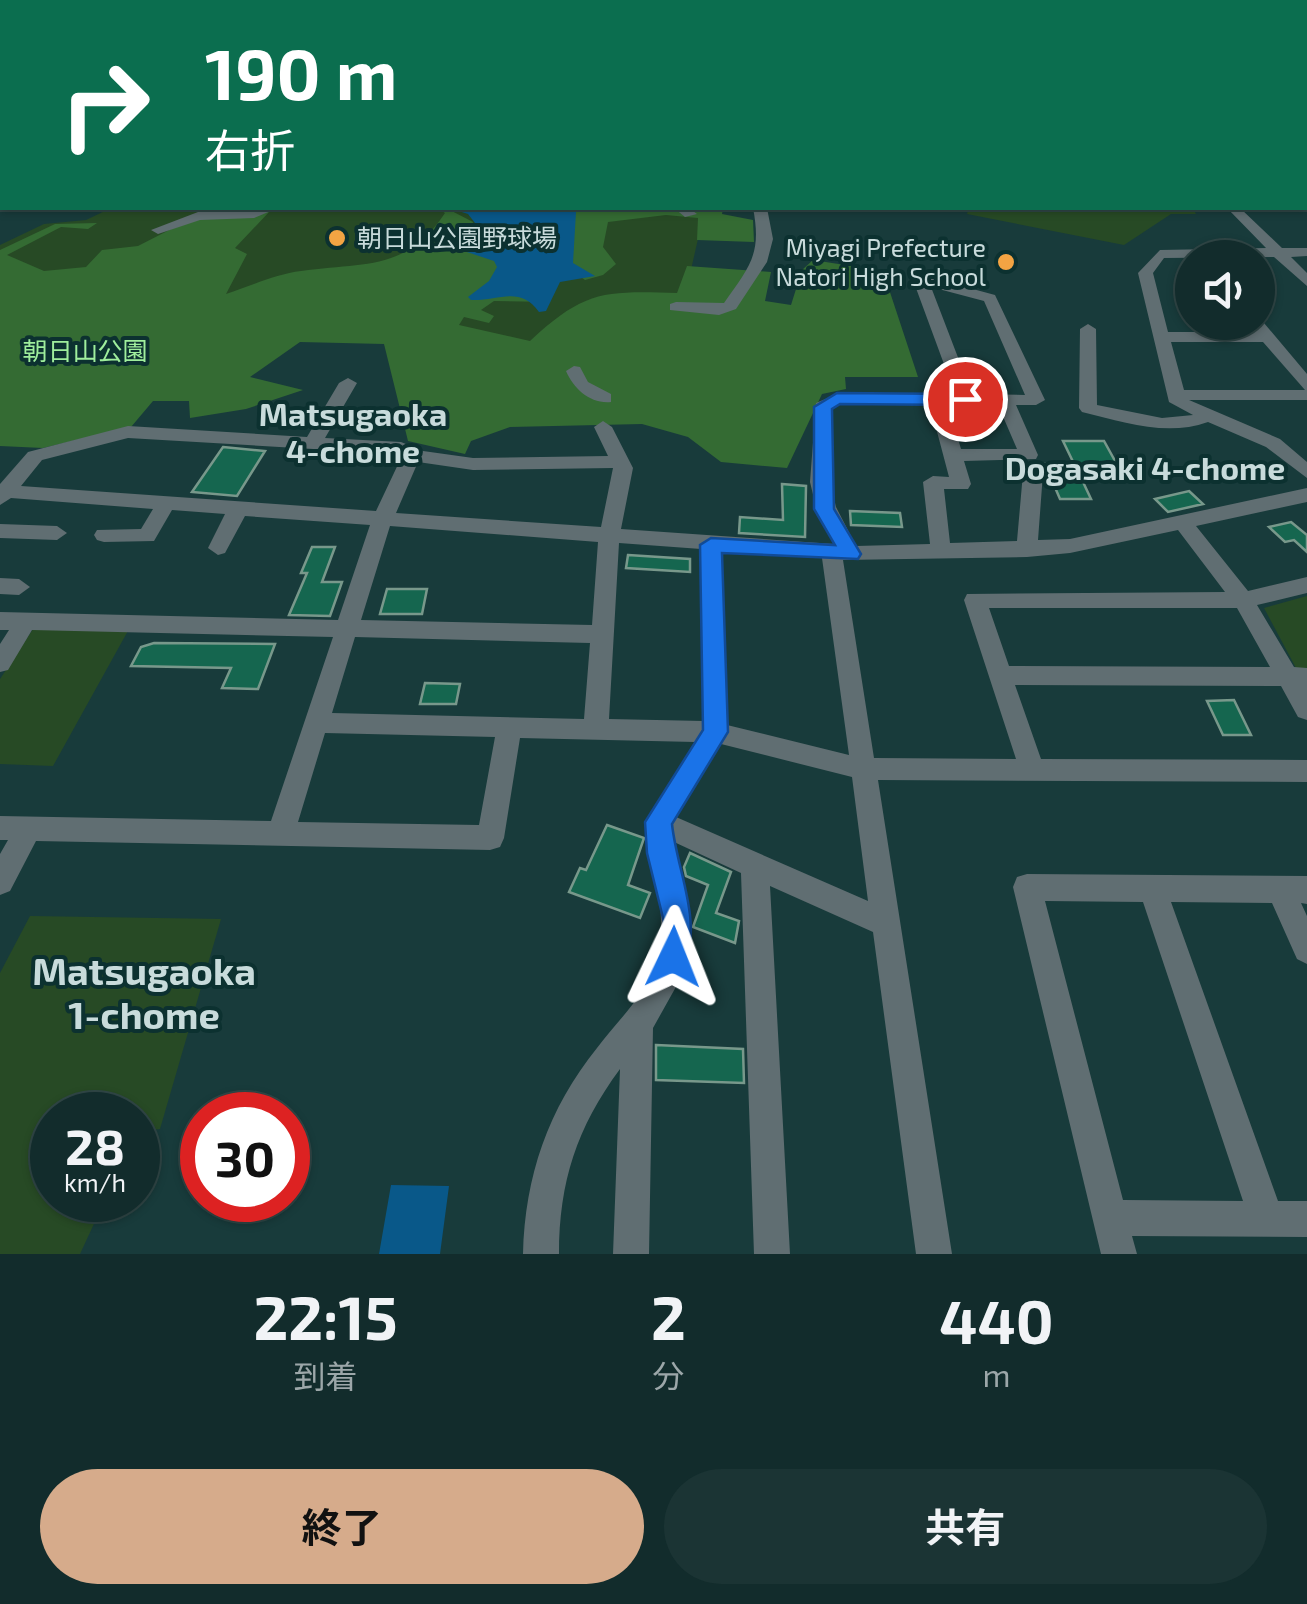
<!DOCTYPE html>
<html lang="ja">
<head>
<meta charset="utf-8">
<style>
	body { margin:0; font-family:"Exo 2","Noto Sans JP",sans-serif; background:#1b3434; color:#f1f3f6; height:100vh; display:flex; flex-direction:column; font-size:38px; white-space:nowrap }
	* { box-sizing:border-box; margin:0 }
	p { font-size:32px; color:#9ca7a9 }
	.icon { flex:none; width:55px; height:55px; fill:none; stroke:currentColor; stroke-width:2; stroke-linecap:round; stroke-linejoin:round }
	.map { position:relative; height:1254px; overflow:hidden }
	.drawer { display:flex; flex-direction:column; background:#122c2c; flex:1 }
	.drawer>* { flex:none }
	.hud { position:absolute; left:0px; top:0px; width:1308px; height:210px; box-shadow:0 2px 8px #0004,0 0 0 2px #314848; background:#0b6e4f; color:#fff; overflow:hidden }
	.buttons { position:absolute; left:1175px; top:240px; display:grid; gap:20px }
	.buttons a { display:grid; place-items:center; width:100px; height:100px; border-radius:50%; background:#122c2c; box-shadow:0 2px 8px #0004,0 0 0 2px #314848; font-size:50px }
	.speed { position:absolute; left:30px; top:1092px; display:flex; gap:20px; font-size:50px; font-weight:700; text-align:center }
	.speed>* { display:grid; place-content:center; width:130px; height:130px; border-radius:50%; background:#122c2c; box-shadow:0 2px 8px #0004,0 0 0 2px #314848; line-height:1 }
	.speed small { font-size:25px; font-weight:400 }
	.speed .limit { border:15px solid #d22; background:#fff; color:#111 }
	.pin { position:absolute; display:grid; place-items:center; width:85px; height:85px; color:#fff; margin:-42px; border:5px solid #fff; border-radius:50%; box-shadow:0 2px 10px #0007 }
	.me { position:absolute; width:110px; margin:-55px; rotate:2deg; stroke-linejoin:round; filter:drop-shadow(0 0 8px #0008) }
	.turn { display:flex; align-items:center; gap:35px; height:210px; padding:0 40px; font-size:45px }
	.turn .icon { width:130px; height:130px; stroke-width:2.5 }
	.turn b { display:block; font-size:70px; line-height:85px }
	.eta { display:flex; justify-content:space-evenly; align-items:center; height:170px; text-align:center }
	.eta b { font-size:60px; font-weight:700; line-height:70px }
	.action { display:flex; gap:20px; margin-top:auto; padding:20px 40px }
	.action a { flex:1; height:115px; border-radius:60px; background:#d6ab8b; color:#111; font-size:40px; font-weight:700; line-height:115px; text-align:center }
	.action a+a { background:#1b3434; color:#f1f3f6 }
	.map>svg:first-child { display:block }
	.green { fill:#274a25 }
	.forest { fill:#346b33 }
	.water { fill:#095889 }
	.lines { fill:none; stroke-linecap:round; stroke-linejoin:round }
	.stream { stroke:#095889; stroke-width:2.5 }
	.building { fill:#15664f; stroke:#78988b; stroke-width:2.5 }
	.minor { fill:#606e72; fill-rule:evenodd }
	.major { stroke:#89a6af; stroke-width:25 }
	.route { fill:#1a73e8; stroke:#114b97; stroke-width:2.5 }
	.poi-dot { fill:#f3a443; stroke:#0c3130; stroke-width:4 }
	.labels { text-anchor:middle; stroke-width:8; stroke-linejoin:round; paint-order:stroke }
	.far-poi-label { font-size:25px; fill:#c8dbdb; stroke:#0c3130; text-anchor:start }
	.far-park-label { font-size:25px; fill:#9fee9c; stroke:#0c3130 }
	.neighbourhood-label { font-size:32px; font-weight:bold; fill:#c8dbdb; stroke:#0c3130 }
	.near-neighbourhood-label { font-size:38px; font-weight:bold; fill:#c8dbdb; stroke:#0c3130 }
</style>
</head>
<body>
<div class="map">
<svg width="1307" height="1254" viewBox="0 0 1307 1254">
	<rect width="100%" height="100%" fill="#183b3b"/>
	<!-- green -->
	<path class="green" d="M111,208H689L703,217L680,318L628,366L419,341L0,331V245L44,224L86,220Z
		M969,208H1193L1196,214H1171L1124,245L967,214Z
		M1307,596V668H1296L1264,608Z
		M35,626L129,629L53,766L0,764V679Z
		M30,916L221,919L160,1129L138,1132V1115H52V1200H105L80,1254H0V973Z"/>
	<!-- forest -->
	<path class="forest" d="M437,208H446L473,222L468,243L505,267L519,294L551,302L494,301L481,310L494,316L489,323L464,317L459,325L530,341C585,290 604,291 677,293L687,266L771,272L765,301L791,305L802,270L813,260L883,271L918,377H845L846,389L822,394L787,468L721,462L688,437L642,424L510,427L471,441L465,454L408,441L384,344L300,342L250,377L303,390L246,409L190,418L189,401H153L131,427L43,448L0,446V250L55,224L97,223L88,229L61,227L7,255L44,271L86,267L102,250L138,246L183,223L213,216L270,211L235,248L247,254L226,294C250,286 276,274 301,271C364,262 406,272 445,213Z
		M579,208H723L722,214L753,220L754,242L697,240L698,218L666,215L608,222L603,247L616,264L603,275L585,280L565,266L573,214Z"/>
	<!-- water -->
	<path class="water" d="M449,208H585L576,212L573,263L595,276L560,282L546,311L539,312C520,285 499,301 471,300L468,297L489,281L497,267L494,261L461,250L475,223L468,214Z
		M391,1185L449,1186L440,1254H379Z"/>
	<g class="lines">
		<!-- stream -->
		<path class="stream" d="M1164,0L1180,2
			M441,2L445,0"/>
	</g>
	<!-- building -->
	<path class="building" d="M1063,441H1104L1120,470H1077Z
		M223,447L265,451L237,496L192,492Z
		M1045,464L1075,465L1091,499H1060Z
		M782,484L806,486L805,537L739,533L740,517L783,520Z
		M1189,491L1203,504L1168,512L1155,499Z
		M850,511L900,513L902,527L851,525Z
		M1291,522L1307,535V552L1294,540L1285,542L1269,527Z
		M312,547H335L322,582H342L330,616L289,615L307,573H301Z
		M628,555L690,559V572L626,568Z
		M387,589H427L422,614H380Z
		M154,643L275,644L258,689L222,688L231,668L131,666L141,647Z
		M425,683L460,684L456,704H420Z
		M1234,700L1251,735H1223L1207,701Z
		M607,825L644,838L628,885L650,893L640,918L569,892L580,868L586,870Z
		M690,853L731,872L716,913L739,921L735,943L693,927L708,885L686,876L684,867Z
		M656,1045L743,1049L744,1083L656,1080Z"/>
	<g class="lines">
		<!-- minor -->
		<path class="minor" d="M169,0L170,2L112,1V0Z
			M1029,0H1039L1041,2H1031Z
			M1305,28L1307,29V36L1305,35Z
			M1305,51H1307V57H1305Z
			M0,72H2V78H0Z
			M1305,79H1307V85H1305Z
			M2,122V130L0,131V123Z
			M0,157H2V165H0Z
			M0,177L2,178V186L0,185Z
			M1305,195L1307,196V205L1305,204Z
			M278,208L254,218L200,220L158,234L151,230L198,212Z
			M674,208H689L697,214L685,217Z
			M753,208H767L773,239L767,262L736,309L719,315L670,310V304L676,302L724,303C750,266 762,254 753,208Z
			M1227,208H1240L1282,248H1307V256L1291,257L1307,273V286L1274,257L1164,258L1153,273L1168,332H1255L1250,326L1252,323H1264L1307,374V400H1189L1280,439L1307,462V478L1266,447L1208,422C1166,437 1124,422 1082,412L1079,408L1080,329L1088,324L1096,329L1097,405L1162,418L1193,415L1169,402L1138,273L1160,250L1266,248ZM1171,342H1263L1305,390H1184Z
			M921,275L995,295L1045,400L1036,405H1016L1038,455L1036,459L964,461L971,484L968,489H944L950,543L1017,541L1023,473L1033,467L1043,473L1038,540L1070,539L1307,488V502L1196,526L1248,591L1307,577V593L1257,605L1294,667L1307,668V720L1298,717L1281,686L1015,685L1041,759L1307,760V782L878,780L952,1254H916L873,932L770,886L790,1254H754L741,873L674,842L689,908L690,942L677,985L653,1028L649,1254H613L620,1069C577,1127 559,1182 559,1254H523C525,1176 548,1109 597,1048C618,1020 648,993 657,959C670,914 650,867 645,822L695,742L520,738L504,838L500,847L490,850L36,841L10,891L0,895V854L8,840H0V816L271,821L333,637L32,630L8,670L0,672V644L9,630H0V612L338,620L370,525L245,516L225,553L218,555L208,548L225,514L172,510L154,541L104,542L97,540L94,535L97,530L141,529L153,509L11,498L0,505V484L28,452L128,426L307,437L339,383L348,378L357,383L325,438L401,442L423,451L473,458L608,456L594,427L603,421L612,427L633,468L621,529L834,544L816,507L810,482L816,403L837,394H955L913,280ZM931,287L984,301L1025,395L972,394ZM840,404L930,405L949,477L933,476L923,482L930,544L856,546L836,507L830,482L831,409ZM948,405H998L1017,449H961ZM128,438L398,454L402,456L376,511L21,486L42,460ZM418,462L473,470L613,468L601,527L396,513ZM390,526L598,542L592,625L361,620ZM1178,530L1225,592L967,594L964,600L1016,759L874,758L843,560L1027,557L1070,553ZM619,543L701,549L703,721L609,719ZM722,551L822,558L849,755L727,725ZM989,608H1237L1270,667L1009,666ZM355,637L590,643L584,719L332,713ZM325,733L495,737L479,825L298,822ZM721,744L852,777L868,901L676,817Z
			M574,366L580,367L588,382L611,394V402C590,404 574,389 566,371Z
			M0,524L57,526L67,533L57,540L0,538Z
			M0,578L19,579L30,587L19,595L0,594Z
			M1027,874L1307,876V904L1301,903L1307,916V964L1297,959L1272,903L1171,902L1278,1201H1307V1237L1132,1236L1137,1254H1101L1013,887L1017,877ZM1045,901L1143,902L1243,1201L1123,1200Z"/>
		<!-- major -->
		<path class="major" d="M46,2L51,0
			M0,27L2,26"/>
	</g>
	<!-- route -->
	<path class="route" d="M837,393L965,394L974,399L965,405L840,404L832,409L834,509L861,554L858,559L722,553L728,732L672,824C677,872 703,920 684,968L673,972L662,968L658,957L664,922L647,853L645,822L703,730L700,545L711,538L835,545L814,509V407Z"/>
	<!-- markers -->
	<g class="poi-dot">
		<circle cx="337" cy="238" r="10"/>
		<circle cx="1006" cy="262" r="10"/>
	</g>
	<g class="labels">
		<!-- far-poi labels -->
		<g class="far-poi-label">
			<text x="357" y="247">朝日山公園野球場</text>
			<text x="986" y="257" text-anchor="end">Miyagi Prefecture<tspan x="986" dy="29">Natori High School</tspan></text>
		</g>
		<!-- far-park labels -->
		<g class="far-park-label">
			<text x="85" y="360">朝日山公園</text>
		</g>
		<!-- neighbourhood labels -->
		<g class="neighbourhood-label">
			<text x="353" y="426">Matsugaoka<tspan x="353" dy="37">4-chome</tspan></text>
			<text x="1145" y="480">Dogasaki 4-chome</text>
		</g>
		<!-- near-neighbourhood labels -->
		<g class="near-neighbourhood-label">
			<text x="144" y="985">Matsugaoka<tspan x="144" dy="44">1-chome</tspan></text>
		</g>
	</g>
</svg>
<div class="buttons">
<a><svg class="icon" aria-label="sound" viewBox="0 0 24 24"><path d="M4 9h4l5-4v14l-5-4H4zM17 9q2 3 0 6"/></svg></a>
</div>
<div class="speed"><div>28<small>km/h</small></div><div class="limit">30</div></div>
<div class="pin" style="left:965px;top:399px;background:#d93025"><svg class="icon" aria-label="arrive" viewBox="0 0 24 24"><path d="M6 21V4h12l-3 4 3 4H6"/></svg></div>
<svg class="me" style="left:673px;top:957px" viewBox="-20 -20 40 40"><path d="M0-17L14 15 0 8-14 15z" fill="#1a73e8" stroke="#fff" stroke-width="4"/></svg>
<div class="hud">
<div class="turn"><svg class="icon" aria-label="right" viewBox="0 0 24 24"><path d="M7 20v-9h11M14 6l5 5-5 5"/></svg><div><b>190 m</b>右折</div></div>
</div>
</div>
<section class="drawer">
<div class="eta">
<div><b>22:15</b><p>到着</p></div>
<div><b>2</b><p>分</p></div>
<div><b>440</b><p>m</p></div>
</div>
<div class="action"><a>終了</a><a>共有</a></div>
</section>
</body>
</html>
